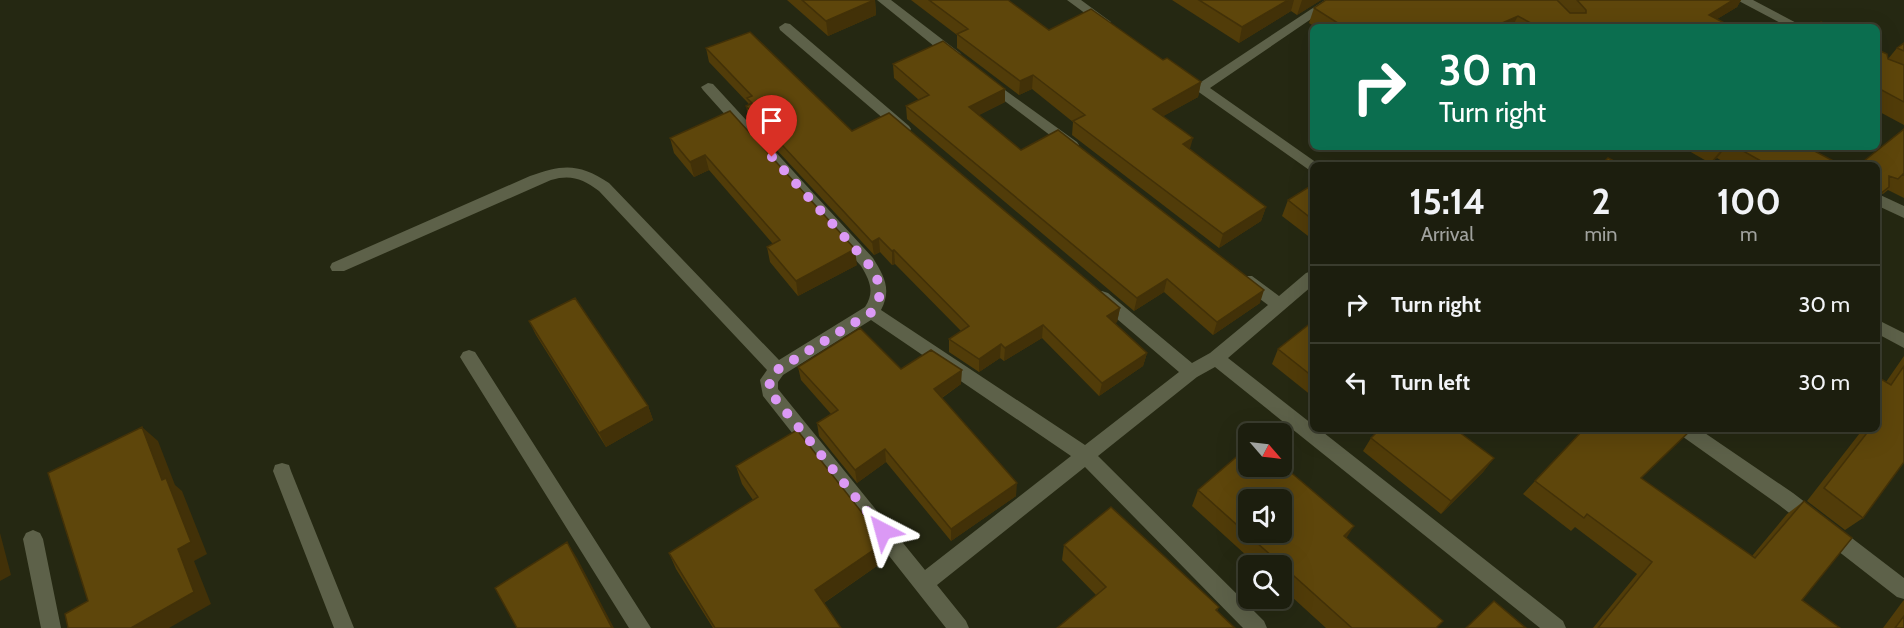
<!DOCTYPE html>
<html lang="en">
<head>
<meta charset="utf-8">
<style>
	body { margin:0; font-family:Cabin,sans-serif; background:#292b1c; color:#f1f3f6; height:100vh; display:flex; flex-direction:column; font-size:22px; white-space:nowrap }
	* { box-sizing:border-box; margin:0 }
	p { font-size:20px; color:#a0a29e }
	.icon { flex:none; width:33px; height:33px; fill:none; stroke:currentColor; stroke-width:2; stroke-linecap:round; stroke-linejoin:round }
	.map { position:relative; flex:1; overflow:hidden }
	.side { position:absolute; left:1310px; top:162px; width:570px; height:270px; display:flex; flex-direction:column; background:#1c1e0e; border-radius:9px; box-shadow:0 6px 24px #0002,0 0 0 2px #3a3c2e }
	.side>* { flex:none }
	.top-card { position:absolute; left:1310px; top:24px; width:570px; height:126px; border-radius:9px; box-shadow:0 6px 24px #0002,0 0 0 2px #3a3c2e; background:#0b6e4f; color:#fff; overflow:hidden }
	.needle { width:39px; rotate:118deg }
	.fabs { position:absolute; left:1238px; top:423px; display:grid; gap:12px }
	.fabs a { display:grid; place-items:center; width:54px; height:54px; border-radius:9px; background:#1c1e0e; box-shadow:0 6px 24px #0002,0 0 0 2px #3a3c2e; font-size:30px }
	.pin { position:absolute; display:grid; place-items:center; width:51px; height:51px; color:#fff; margin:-62px -26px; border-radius:50% 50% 50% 0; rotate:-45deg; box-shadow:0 0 6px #0007 }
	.pin .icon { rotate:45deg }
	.me { position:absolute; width:66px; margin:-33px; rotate:321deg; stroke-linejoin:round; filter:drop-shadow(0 0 4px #0008) }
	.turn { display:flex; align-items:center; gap:21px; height:126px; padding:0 30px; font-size:27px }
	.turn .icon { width:78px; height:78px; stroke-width:2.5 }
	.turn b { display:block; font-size:42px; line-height:51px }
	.eta { display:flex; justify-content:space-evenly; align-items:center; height:102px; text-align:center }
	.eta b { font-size:36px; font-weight:800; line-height:42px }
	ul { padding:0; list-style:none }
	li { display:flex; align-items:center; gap:18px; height:78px; padding:0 30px; border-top:2px solid #3a3c2e }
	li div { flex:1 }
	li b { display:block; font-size:22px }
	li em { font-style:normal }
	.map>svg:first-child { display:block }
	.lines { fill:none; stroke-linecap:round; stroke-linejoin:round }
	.minor { fill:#5d6149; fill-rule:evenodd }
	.wall { fill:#513c09 }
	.shaded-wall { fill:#423108 }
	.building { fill:#5e460b; stroke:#423108; stroke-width:1.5; fill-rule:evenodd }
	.route { stroke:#db99f5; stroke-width:10; stroke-dasharray:0 18 }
</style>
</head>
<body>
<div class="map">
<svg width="1904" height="628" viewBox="0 0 1904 628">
	<rect width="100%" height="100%" fill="#252812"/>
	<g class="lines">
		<!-- minor -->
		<path class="minor" d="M877,0H891L960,53L962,56L960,59H950Z
			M1067,0H1081L1111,22L1105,26L1101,25Z
			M1325,0H1339L1210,88L1317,163L1318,165H1312V172L1176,76L1183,72L1201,82Z
			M1737,0H1753L1804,27H1788Z
			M785,23L790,24L909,126L911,129L909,132H899L780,30L779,27Z
			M987,77L1077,142L1079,145L1077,148H1067L982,84L980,81L982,78Z
			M708,83L713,84L873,258C884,276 892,289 881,310L1085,445L1179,372L1096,301L1094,297L1096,293L1102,291L1108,293L1192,363L1210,353L1268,305L1240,284L1238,280L1240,276H1252L1279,296L1306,273L1312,271V286L1228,358L1312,424V429H1319L1563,621L1566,628H1540L1215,367L1197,377L1098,456L1264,621L1267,628H1243L1085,467L937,585L966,621L969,628H946L763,396L760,380L767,370L599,191C583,179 571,174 551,180L344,271H332L330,267L332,263L530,176C563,164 579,163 609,183L779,360L865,307C875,292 870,281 861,266L703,90L701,87ZM871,320L1071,456L925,570L778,389V382L783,375Z
			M1876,193L1904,206V218L1876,205Z
			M1876,319L1904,333V348L1876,333Z
			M469,350L475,352L651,628H629L463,362L460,357L463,352Z
			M1676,429H1699L1793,493L1904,578V599L1897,597L1779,505L1679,434Z
			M282,463L289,465L291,471L354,628H334L273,471L275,465Z
			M33,530L40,533L43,539L61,628H41L23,539L26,533Z"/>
	</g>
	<!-- wall -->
	<path class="wall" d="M787,0H875L876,15L828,36Z
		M911,0H1008L1049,30L1163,60L1201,82L1198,97L1163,116L1190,149L1266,207L1261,221L1219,248L1072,135L1073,122L1032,89L1019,95L957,48V35Z
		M1172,0H1321L1297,15L1291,11L1239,43Z
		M1326,0H1741L1737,7L1717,19L1732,27H1315L1309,23L1314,8Z
		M1904,43V125L1876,110V49L1888,59L1897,48Z
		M706,48L852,131L1120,308L1117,322L1115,323L1147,353L1143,366L1099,396L1042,338L1004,361L1000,358L979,372L949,352V339L961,331L895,264L892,265L880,252L874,255L749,120L746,106L749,105L748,103L709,62Z
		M893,64L1005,102L979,115L1021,150L1260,303L1213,335L1164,292L1134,311L907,119L906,106L919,100L894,78Z
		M730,111L857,265L798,296L770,262L767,247L773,244L709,170L694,177L674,153L670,138Z
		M1904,129V198L1888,190L1883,194H1882Z
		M1682,147H1807L1841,165H1729L1717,158L1710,163Z
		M1312,185V239L1282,216L1288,200Z
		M529,321L648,406L653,420L606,447L536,335Z
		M1312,322V396L1272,364L1278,349Z
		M1904,356V462L1863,518L1845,530L1807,501L1863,429H1876V376L1886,382Z
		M798,367L901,369L961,384L942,398L1016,496L951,541L886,462L857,483L819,436L817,423L831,414L801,380Z
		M1371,438L1494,458L1483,472L1441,514L1363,451Z
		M736,466L887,559L824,603L841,628H713L676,569L669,553L753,500L742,484Z
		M1641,478L1752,556L1787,514L1804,501L1802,600L1840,628H1593L1637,574L1575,527L1571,531L1523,494L1535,481Z
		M1198,490L1347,539L1436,628H1326L1281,587V566H1258L1192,506Z
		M1064,545L1219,607L1217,611L1096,595L1062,560Z
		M1904,600V628H1883L1903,601Z"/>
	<!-- shaded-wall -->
	<path class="shaded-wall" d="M875,0L876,15L828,36L826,21Z
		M1288,0H1294L1291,11L1239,43L1242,27Z
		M1302,0H1321L1297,15Z
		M1733,0H1741L1737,7L1704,27L1709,15Z
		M1518,16L1512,27H1493Z
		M1033,75L1032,89L1019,95L1020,81Z
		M1201,82L1198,97L1151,123L1153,109Z
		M1005,89V102L969,120V107Z
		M1193,138L1189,152L1183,144Z
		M1724,147H1726L1717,158L1710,163Z
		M705,155L709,170L694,177L690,162Z
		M1266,207L1261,221L1219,248L1223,234Z
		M879,238L880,252L874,255L872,242Z
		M855,249L857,265L798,296L796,281Z
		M894,250L895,264L892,265V251Z
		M1167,279L1164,292L1134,311L1137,298Z
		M1264,290L1260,303L1213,335L1217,322Z
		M1120,308L1117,322L1105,330L1107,316Z
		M1043,325L1042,338L1004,361L1005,348Z
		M1001,344L1000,358L979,372V359Z
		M1147,353L1143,366L1099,396L1102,383Z
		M962,370L961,384L934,403V389Z
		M648,406L653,420L606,447L599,433Z
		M142,427L158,441L175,485L182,491L207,554L194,561L211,604L169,628H131L178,549L162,480Z
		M885,449L886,462L857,483L855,470Z
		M1494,458L1483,472L1441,514L1451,501Z
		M1017,483L1016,496L951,541V529Z
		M1354,526L1344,542V536Z
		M0,533L11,575L0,581Z
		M567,542L577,558L614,628H612Z
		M885,542L887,559L819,606L815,590Z"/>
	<!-- building -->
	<path class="building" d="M802,0H874L826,21Z
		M929,0H1008L1049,30L1091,9L1163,60L1167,58L1201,82L1153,109L1193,138L1183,144L1266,207L1223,234L1073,121L1085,115L1033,75L1020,81L957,34L968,29Z
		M1199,0H1288L1242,27Z
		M1326,0H1557L1570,13H1586V10L1577,0H1733L1709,15L1732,27H1538L1518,16L1493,27H1344L1314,8Z
		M1821,22L1832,27H1813Z
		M750,32L852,131L889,113L1120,308L1107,316L1147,353L1102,383L1043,325L1005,348L1001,344L979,359L949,339L969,326L894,250L892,251L879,238L872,242L746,106L752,103L747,98L752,96L706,48Z
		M943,41L1005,89L969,107L1021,150L1058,130L1264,290L1217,322L1167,279L1137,298L906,106L929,95L893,64Z
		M1904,43V51L1897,48Z
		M1876,49L1887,54L1888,59L1904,65V102L1876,87Z
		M730,111L855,249L796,281L767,247L780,240L705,155L690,162L670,138Z
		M1904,129V175L1903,174L1898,179L1889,176V187L1876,197V165H1859Z
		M1736,147H1807L1841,165H1768Z
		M1608,158L1622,165H1601Z
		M1312,185V219L1288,200Z
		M575,298L648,406L599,433L529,321Z
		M1312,322V376L1278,349Z
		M860,328L901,369L931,350L962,370L934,389L1017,483L951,529L885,449L855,470L817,423L838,410L798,367Z
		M1904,366V462L1863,518L1824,488L1870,429H1876V421L1881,415L1876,412V376L1891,385Z
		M142,427L162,480L166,478L191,542L178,549L194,592L131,628H68L65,614L88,601L48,473Z
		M1380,429H1455L1494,458L1451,501L1371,438Z
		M1584,429H1692L1641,478L1755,558L1804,501L1852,538L1802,600L1840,628H1598L1652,562L1587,514L1584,518L1535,481Z
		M797,430L885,542L815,590L841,628H715L669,553L758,497L736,466Z
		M1248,447V466H1281V464L1354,526L1344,536L1443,621L1436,628H1352L1198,490ZM1248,500H1281V532H1248Z
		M1111,507L1219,607L1216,610L1235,628H1057L1106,587L1064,545Z
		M567,542L612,628H517L495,588Z
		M1494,601L1526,628H1466Z
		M1904,616V628H1895Z"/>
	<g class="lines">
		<!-- route -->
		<path class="route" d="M772,157L867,262C880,283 886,290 872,312L777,370L770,380L769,391L883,531"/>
	</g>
</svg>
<div class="fabs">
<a><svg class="needle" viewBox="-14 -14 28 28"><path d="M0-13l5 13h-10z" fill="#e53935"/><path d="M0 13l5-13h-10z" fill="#a0a29e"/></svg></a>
<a><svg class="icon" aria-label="sound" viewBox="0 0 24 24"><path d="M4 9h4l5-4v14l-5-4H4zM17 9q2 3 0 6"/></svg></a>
<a><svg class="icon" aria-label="search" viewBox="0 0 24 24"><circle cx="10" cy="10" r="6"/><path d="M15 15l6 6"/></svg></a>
</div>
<div class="pin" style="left:772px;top:157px;background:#d93025"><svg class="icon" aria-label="arrive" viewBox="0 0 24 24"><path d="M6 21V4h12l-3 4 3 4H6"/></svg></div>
<svg class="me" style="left:883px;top:531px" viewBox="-20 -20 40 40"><path d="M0-17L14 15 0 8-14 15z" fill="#db99f5" stroke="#fff" stroke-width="4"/></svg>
<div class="top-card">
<div class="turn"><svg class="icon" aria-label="right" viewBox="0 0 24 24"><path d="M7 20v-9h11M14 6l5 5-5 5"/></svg><div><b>30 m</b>Turn right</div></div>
</div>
<section class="side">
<div class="eta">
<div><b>15:14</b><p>Arrival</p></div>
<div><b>2</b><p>min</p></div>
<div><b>100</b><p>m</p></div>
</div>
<ul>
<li><svg class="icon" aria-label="right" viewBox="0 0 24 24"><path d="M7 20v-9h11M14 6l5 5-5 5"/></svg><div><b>Turn right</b></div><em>30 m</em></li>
<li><svg class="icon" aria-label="left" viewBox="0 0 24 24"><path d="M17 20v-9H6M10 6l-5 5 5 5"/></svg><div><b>Turn left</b></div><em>30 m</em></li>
</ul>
</section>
</div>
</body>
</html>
